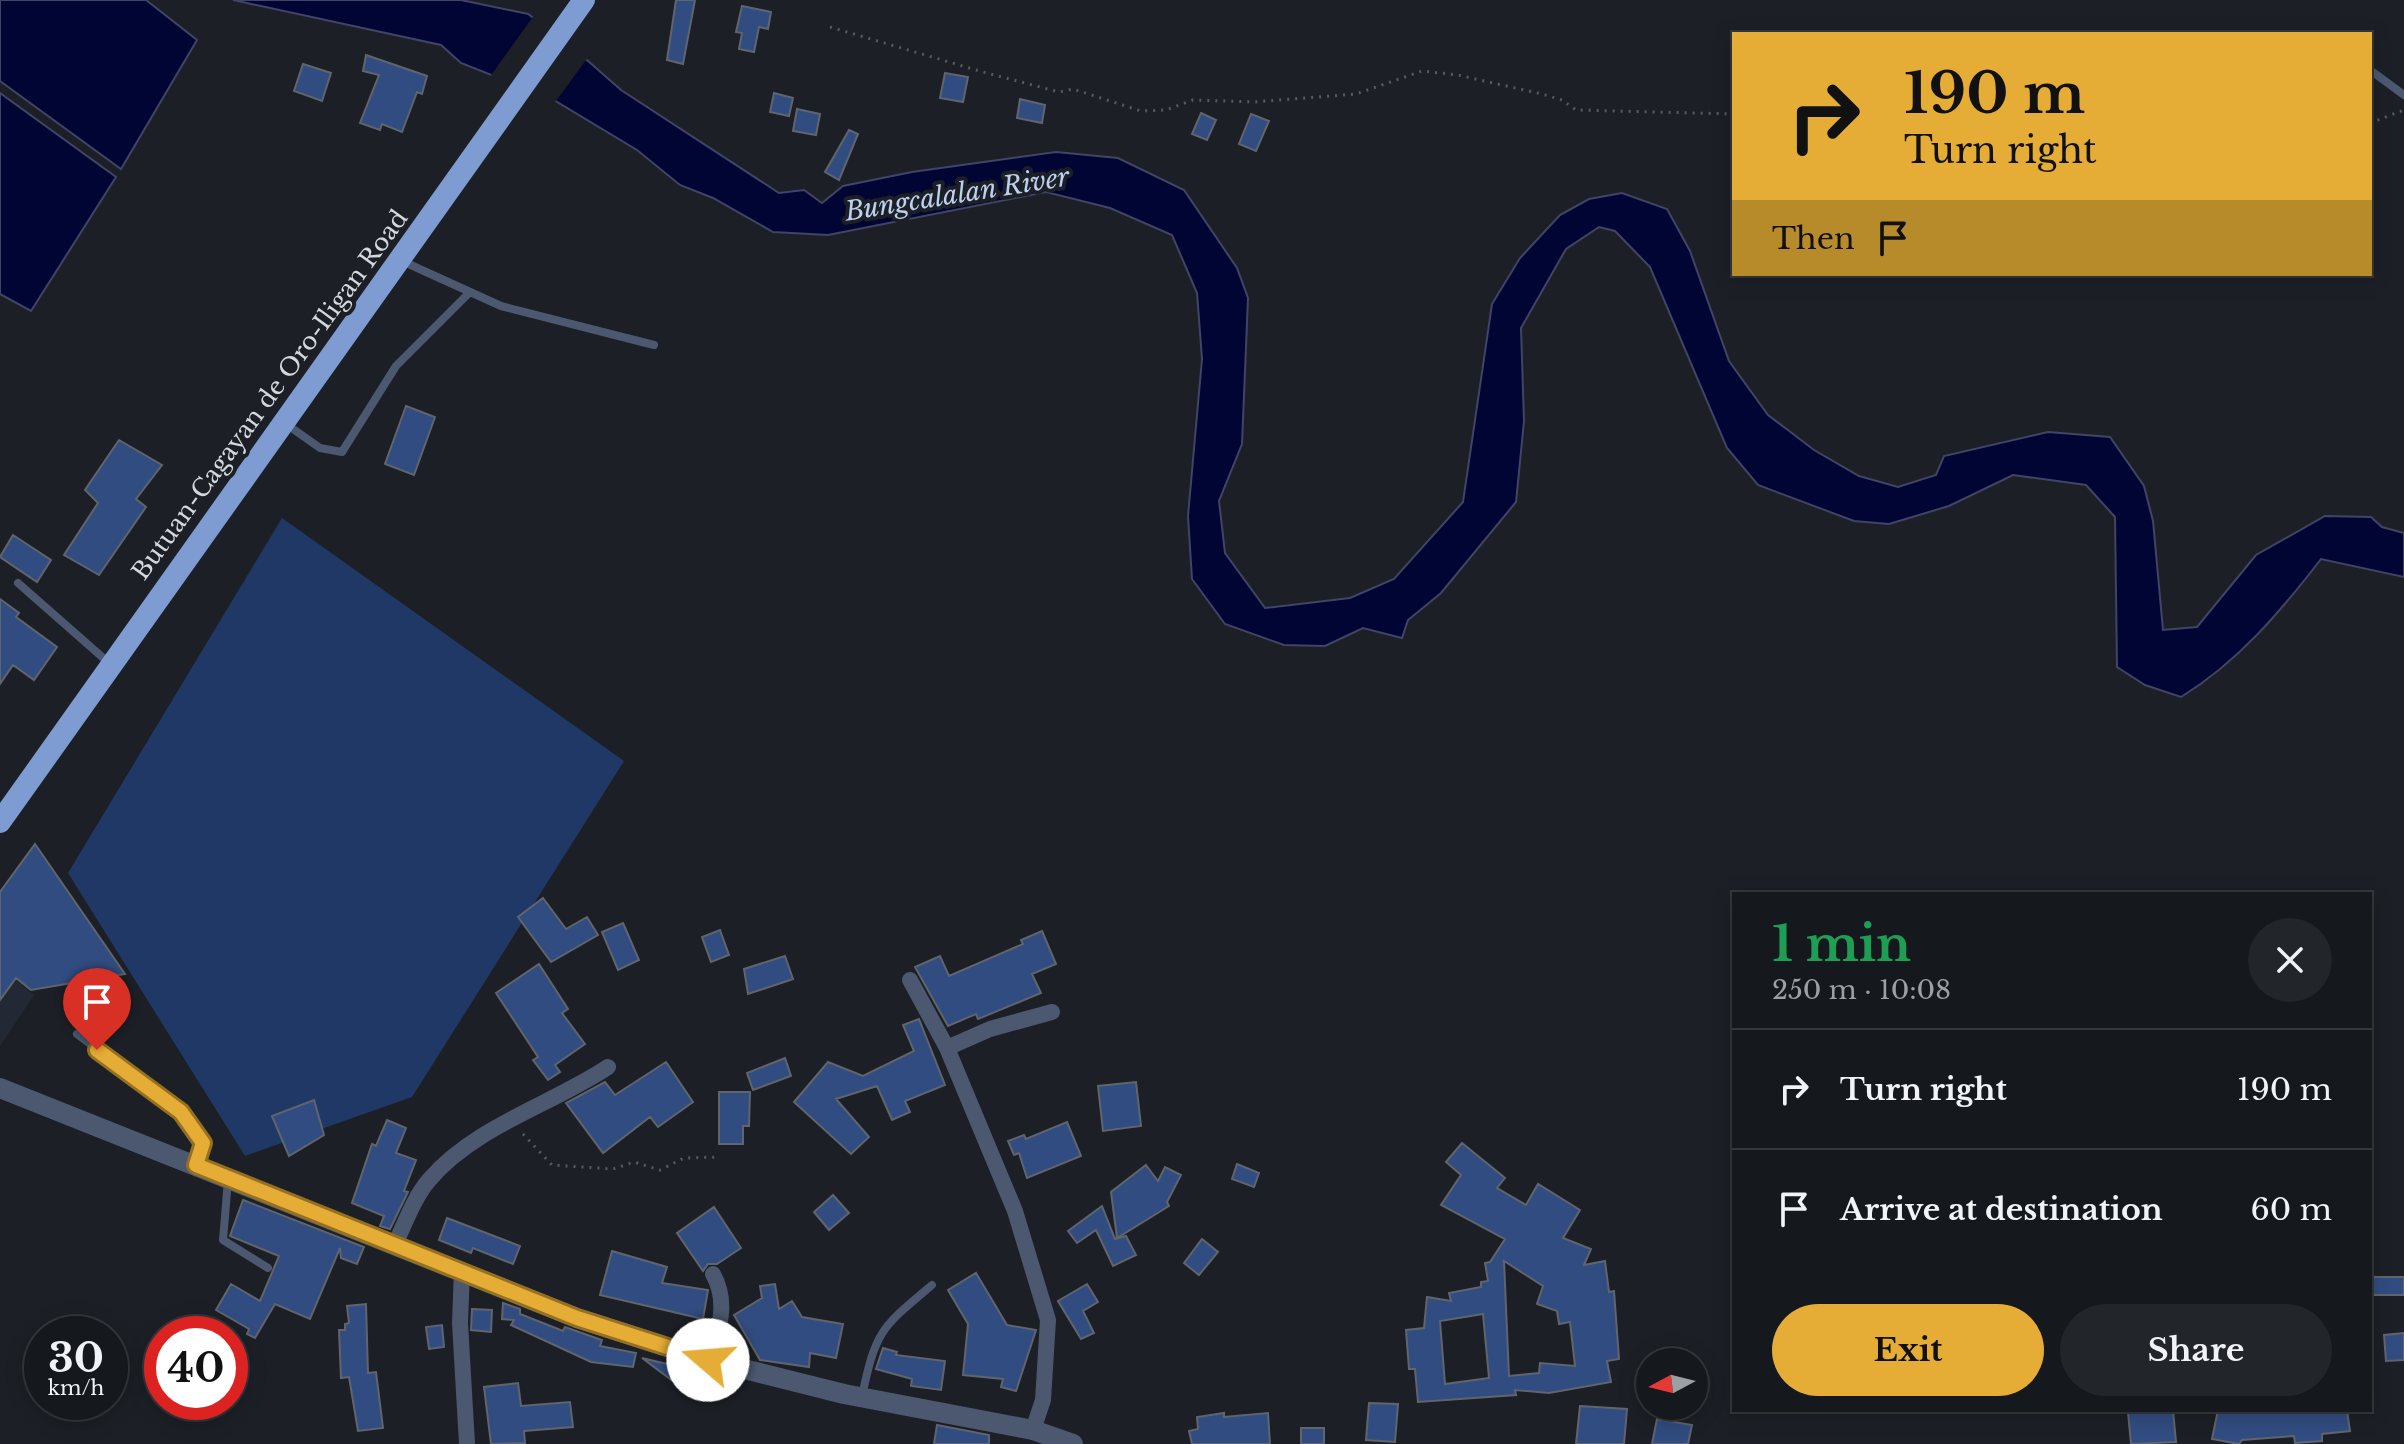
<!DOCTYPE html>
<html lang="en">
<head>
<meta charset="utf-8">
<style>
	body { margin:0; font-family:"Libre Baskerville",serif; background:#222529; color:#f1f3f6; height:100vh; display:flex; flex-direction:column; font-size:30px; white-space:nowrap }
	* { box-sizing:border-box; margin:0 }
	p { font-size:26px; color:#9da0a3 }
	.icon { flex:none; width:44px; height:44px; fill:none; stroke:currentColor; stroke-width:2; stroke-linecap:round; stroke-linejoin:round }
	.map { position:relative; flex:1; overflow:hidden }
	.sheet { position:absolute; left:1732px; top:892px; width:640px; height:520px; display:flex; flex-direction:column; background:#15181c; border-radius:0px; box-shadow:0 4px 20px #0003,0 0 0 2px #34373b }
	.sheet>* { flex:none }
	.hud { position:absolute; left:1732px; top:32px; width:640px; height:244px; border-radius:0px; box-shadow:0 4px 20px #0003,0 0 0 2px #34373b; background:#e5ad35; color:#111; overflow:hidden }
	.needle { width:52px; rotate:263deg }
	.controls { position:absolute; left:1636px; top:1348px; display:grid; gap:16px }
	.controls a { display:grid; place-items:center; width:72px; height:72px; border-radius:50%; background:#15181c; box-shadow:0 4px 20px #0003,0 0 0 2px #34373b; font-size:40px }
	.speed { position:absolute; left:24px; top:1316px; display:flex; gap:16px; font-size:40px; font-weight:700; text-align:center }
	.speed>* { display:grid; place-content:center; width:104px; height:104px; border-radius:50%; background:#15181c; box-shadow:0 4px 20px #0003,0 0 0 2px #34373b; line-height:1 }
	.speed small { font-size:20px; font-weight:400 }
	.speed .limit { border:12px solid #d22; background:#fff; color:#111 }
	.pin { position:absolute; display:grid; place-items:center; width:68px; height:68px; color:#fff; margin:-82px -34px; border-radius:50% 50% 50% 0; rotate:-45deg; box-shadow:0 0 8px #0007 }
	.pin .icon { rotate:45deg }
	.me { position:absolute; width:88px; margin:-44px; rotate:288deg; stroke-linejoin:round; filter:drop-shadow(0 0 6px #0008) }
	.turn { display:flex; align-items:center; gap:28px; height:168px; padding:0 40px; font-size:36px }
	.turn .icon { width:104px; height:104px; stroke-width:2.5 }
	.turn b { display:block; font-size:56px; line-height:68px }
	.then { display:flex; align-items:center; height:76px; padding:0 40px; background:#0003; gap:16px; font-size:30px }
	.round { display:grid; place-items:center; flex:none; width:84px; height:84px; border-radius:42px; background:#222529 }
	.summary { display:flex; align-items:center; justify-content:space-between; height:136px; padding:0 40px }
	h1 { font-size:48px; font-weight:700; line-height:60px; color:#1e9e55 }
	.primary-button { display:flex; gap:16px; margin-top:auto; padding:16px 40px }
	.primary-button a { flex:1; height:92px; border-radius:48px; background:#e5ad35; color:#111; font-size:32px; font-weight:700; line-height:92px; text-align:center }
	.primary-button a+a { background:#222529; color:#f1f3f6 }
	ul { padding:0; list-style:none }
	li { display:flex; align-items:center; gap:24px; height:120px; padding:0 40px; border-top:2px solid #34373b }
	li div { flex:1 }
	li b { display:block; font-size:30px }
	li em { font-style:normal }
	.map>svg:first-child { display:block }
	.built { fill:#232934 }
	.green { fill:#203865 }
	.water { fill:#000533; stroke:#404466; stroke-width:2 }
	.pier { fill:#1c2026 }
	.building { fill:#314c80; stroke:#60646c; stroke-width:2; fill-rule:evenodd }
	.lines { fill:none; stroke-linecap:round; stroke-linejoin:round }
	.path { stroke:#575a60; stroke-width:3; stroke-dasharray:2 6; stroke-linecap:butt }
	.service { stroke:#4b5870; stroke-width:8 }
	.minor { stroke:#4b5870; stroke-width:16 }
	.tertiary { stroke:#4b5870; stroke-width:20 }
	.trunk { stroke:#7e9cd2; stroke-width:22 }
	.route-casing { stroke:#957022; stroke-width:20 }
	.route { stroke:#e5ad35; stroke-width:14 }
	.labels { text-anchor:middle; stroke-width:8; stroke-linejoin:round; paint-order:stroke }
	.street-label { font-size:24px; fill:#d5d8dc; stroke:#1c2026 }
	.water-label { font-size:26px; font-style:italic; fill:#bdd0f0; stroke:#1c2026 }
</style>
</head>
<body>
<div class="map">
<svg width="2404" height="1444" viewBox="0 0 2404 1444">
	<rect width="100%" height="100%" fill="#1c2026"/>
	<!-- built -->
	<path class="built" d="M0,967L34,995L0,1046Z"/>
	<!-- green -->
	<path class="green" d="M282,518L624,761L412,1097L245,1156L68,873Z"/>
	<!-- water -->
	<path class="water" d="M0,0H146L197,40L121,169L0,81Z
		M233,0H461L528,14L571,46L621,90L779,193L804,190L822,203L843,186L912,172L1056,152L1118,158L1184,190L1237,268L1248,298L1242,444L1219,501L1225,553L1265,608L1350,598L1394,579L1463,502L1492,304L1520,258L1560,215L1589,199L1622,193L1667,209L1690,251L1729,361L1768,415L1814,450L1859,476L1898,487L1936,475L1944,456L2048,432L2110,437L2144,486L2153,521L2163,630L2197,627L2256,555L2325,516L2371,517L2382,527L2404,533V577L2321,559C2281,611 2238,662 2181,697L2145,685L2117,667L2115,517L2086,485L2013,475L1949,506L1889,524L1854,521L1758,485L1727,448L1650,267L1615,231L1599,227L1566,249L1521,328L1524,421L1516,502L1441,593L1408,620L1402,638L1363,628L1325,646L1284,645L1225,624L1192,579L1188,516L1202,359L1197,293L1172,235L1110,208L1046,192L828,235L773,232L713,198L680,185L637,150L552,99L461,63L441,45Z
		M0,93L116,177L31,311L0,294Z"/>
	<!-- pier -->
	<path class="pier" d="M535,14L589,56L553,105L489,78Z"/>
	<!-- building -->
	<path class="building" d="M676,0H695L683,64L667,60Z
		M742,6L771,12L768,29L759,27L754,52L739,49L742,33L736,32Z
		M366,55L427,76L422,94L417,92L402,132L382,124L380,130L360,123L379,75L363,71Z
		M303,64L331,73L322,101L294,91Z
		M945,73L968,77L963,102L940,98Z
		M774,93L793,98L789,116L770,112Z
		M1020,99L1045,105L1042,123L1017,118Z
		M797,109L820,114L816,135L793,131Z
		M1201,113L1216,120L1207,140L1192,134Z
		M1251,114L1269,121L1256,151L1239,144Z
		M849,130L858,134L839,180L825,172Z
		M406,406L435,417L414,475L385,464Z
		M119,440L162,465L136,499L146,507L99,575L64,555L98,503L85,490Z
		M13,535L51,560L37,582L0,557Z
		M0,599L19,613L16,617L57,647L34,680L13,665L0,684Z
		M35,844L125,974L31,990L16,978L0,1000V892Z
		M543,898L566,929L587,917L598,935L551,962L518,917Z
		M623,923L639,960L618,970L602,932Z
		M720,930L729,955L711,962L702,937Z
		M1042,931L1056,964L1032,974L1041,993L978,1019L976,1014L948,1026L915,967L940,956L949,976L1023,944L1021,940Z
		M785,956L793,979L748,994L744,969Z
		M539,964L568,1009L562,1013L585,1044L555,1065L560,1072L548,1080L533,1060L538,1057L496,993Z
		M919,1019L945,1085L905,1101L910,1112L892,1120L877,1086L836,1099L869,1137L851,1154L794,1102L828,1062L863,1076L914,1051L903,1025Z
		M785,1058L791,1076L753,1090L747,1073Z
		M666,1062L693,1102L658,1127L650,1117L603,1153L566,1103L605,1082L615,1095Z
		M1136,1082L1141,1126L1103,1131L1098,1086Z
		M719,1092H750L749,1126H743V1144H719Z
		M314,1100L324,1135L289,1156L272,1116Z
		M387,1120L406,1128L396,1153L416,1160L404,1191L408,1192L390,1229L380,1226L384,1216L352,1203L372,1144L376,1146Z
		M1067,1122L1081,1156L1027,1178L1019,1153L1014,1155L1008,1141L1024,1135L1026,1139Z
		M1462,1143L1505,1178L1497,1188L1526,1205L1538,1184L1580,1210L1563,1238L1591,1249L1584,1265L1605,1261L1609,1292L1614,1291L1619,1359L1607,1361L1611,1382L1549,1393L1515,1390L1516,1395L1418,1402L1415,1369H1409L1406,1330L1424,1328L1427,1297L1451,1301L1449,1293L1481,1287V1282L1488,1281L1485,1263L1490,1262L1505,1239L1441,1205L1461,1175L1446,1162ZM1504,1261L1543,1286L1537,1304L1557,1311L1559,1324L1570,1322L1575,1366L1540,1363L1539,1373L1509,1376ZM1483,1314L1489,1378L1445,1384L1440,1321Z
		M1237,1164L1259,1173L1254,1187L1232,1179Z
		M1146,1165L1158,1181L1165,1167L1181,1175L1167,1202L1169,1206L1117,1238L1111,1192Z
		M833,1195L849,1213L829,1230L814,1212Z
		M243,1200L364,1247L357,1264L341,1258L340,1248L310,1319L275,1304L255,1338L247,1334L249,1329L216,1310L231,1284L260,1301L279,1256L230,1236Z
		M1102,1206L1115,1239L1126,1236L1136,1255L1113,1266L1096,1230L1077,1243L1068,1231Z
		M714,1207L741,1248L717,1264H708L703,1271L677,1233Z
		M447,1218L520,1246L513,1264L473,1248L471,1253L439,1240Z
		M1202,1239L1218,1252L1199,1275L1184,1263Z
		M612,1251L667,1267L662,1283L708,1290L703,1319L600,1295Z
		M976,1273L1007,1325L1036,1330L1016,1391L1001,1387L1003,1379L963,1375L968,1324L948,1290Z
		M2370,1277H2404V1295H2370Z
		M775,1284L779,1309L792,1301L802,1317L843,1324L836,1358L810,1353L809,1367L760,1360L734,1315L762,1298L760,1286Z
		M1087,1284L1098,1302L1083,1311L1094,1333L1081,1339L1058,1301Z
		M503,1303L520,1309V1314L563,1331L565,1327L602,1340L600,1346L636,1353L633,1367L591,1362L511,1325L514,1320L502,1319Z
		M366,1304L368,1373L376,1372L383,1428L358,1431L349,1377L341,1378L339,1330H345V1324L349,1323L347,1306Z
		M472,1309L492,1310L491,1332L471,1330Z
		M442,1325L444,1347L429,1349L426,1327Z
		M2404,1333V1360L2386,1361L2384,1335Z
		M883,1348L897,1352L896,1355L945,1361L941,1390L911,1386L912,1379L876,1369Z
		M642,1358L726,1378L723,1397L686,1391Z
		M518,1383L521,1406L570,1402L573,1427L524,1431L525,1443L491,1444L484,1387Z
		M1369,1403L1398,1404L1395,1442L1366,1440Z
		M1580,1406L1627,1409L1624,1444H1576Z
		M2144,1410H2173L2176,1442L2131,1444L2128,1412Z
		M2218,1410H2347L2350,1431L2322,1434V1441L2295,1443L2294,1436L2242,1440L2239,1444L2212,1439Z
		M1224,1413V1417L1268,1413L1270,1444H1192L1189,1431L1198,1429L1197,1417Z
		M1657,1419L1692,1425L1688,1444H1652Z
		M937,1425L989,1435V1444H934Z
		M1301,1428H1324V1444H1301Z"/>
	<g class="lines">
		<!-- path -->
		<path class="path" d="M830,27L983,72L1059,92L1073,89L1141,111L1166,110L1193,100L1254,102L1356,94L1422,71L1458,75L1542,94L1562,100L1576,110L1734,114
			M2370,123L2404,110
			M523,1134L552,1165L613,1169L634,1162L660,1170L684,1158L719,1157"/>
		<!-- service -->
		<path class="service" d="M2370,70L2404,95
			M402,261L501,306L654,345
			M286,424L320,448L342,452L396,366L468,294
			M18,583L109,663
			M77,1034L181,1112L203,1143L196,1165
			M228,1180L223,1240L268,1268
			M862,1396C876,1330 881,1328 932,1285"/>
		<!-- minor -->
		<path class="minor" d="M910,980L947,1048
			M394,1246C405,1224 413,1199 429,1180C475,1126 551,1105 608,1067
			M462,1270L460,1323L467,1444
			M708,1360C719,1331 729,1303 713,1274
			M1033,1430L1043,1400L1048,1320L1015,1211L947,1048L990,1029L1052,1012"/>
		<!-- tertiary -->
		<path class="tertiary" d="M0,1088L577,1318L708,1360L844,1394L1033,1430L1073,1444"/>
		<!-- trunk -->
		<path class="trunk" d="M0,822L584,0"/>
	</g>
	<g class="lines">
		<!-- route casing -->
		<g class="route-casing">
			<path id="route" d="M97,1050L181,1112L203,1143L196,1165L577,1318L708,1360"/>
		</g>
		<!-- route -->
		<use href="#route" class="route"/>
	</g>
	<g class="labels">
		<!-- street labels -->
		<g class="street-label">
			<text transform="translate(270 395) rotate(-54)" y="8">Butuan-Cagayan de Oro-Iligan Road</text>
		</g>
		<!-- water labels -->
		<g class="water-label">
			<text transform="translate(957 194) rotate(-9)" y="9">Bungcalalan River</text>
		</g>
	</g>
</svg>
<div class="controls">
<a><svg class="needle" viewBox="-14 -14 28 28"><path d="M0-13l5 13h-10z" fill="#e53935"/><path d="M0 13l5-13h-10z" fill="#9da0a3"/></svg></a>
</div>
<div class="speed"><div>30<small>km/h</small></div><div class="limit">40</div></div>
<div class="pin" style="left:97px;top:1050px;background:#d93025"><svg class="icon" aria-label="arrive" viewBox="0 0 24 24"><path d="M6 21V4h12l-3 4 3 4H6"/></svg></div>
<svg class="me" style="left:708px;top:1360px" viewBox="-20 -20 40 40"><circle r="19" fill="#fff"/><path d="M0-13L10 11 0 6-10 11z" fill="#e5ad35"/></svg>
<div class="hud">
<div class="turn"><svg class="icon" aria-label="right" viewBox="0 0 24 24"><path d="M7 20v-9h11M14 6l5 5-5 5"/></svg><div><b>190 m</b>Turn right</div></div>
<div class="then">Then<svg class="icon" aria-label="arrive" viewBox="0 0 24 24"><path d="M6 21V4h12l-3 4 3 4H6"/></svg></div>
</div>
<section class="sheet">
<div class="summary"><div><h1>1 min</h1><p>250 m · 10:08</p></div><a class="round"><svg class="icon" aria-label="close" viewBox="0 0 24 24"><path d="M6 6l12 12M18 6L6 18"/></svg></a></div>
<ul>
<li><svg class="icon" aria-label="right" viewBox="0 0 24 24"><path d="M7 20v-9h11M14 6l5 5-5 5"/></svg><div><b>Turn right</b></div><em>190 m</em></li>
<li><svg class="icon" aria-label="arrive" viewBox="0 0 24 24"><path d="M6 21V4h12l-3 4 3 4H6"/></svg><div><b>Arrive at destination</b></div><em>60 m</em></li>
</ul>
<div class="primary-button"><a>Exit</a><a>Share</a></div>
</section>
</div>
</body>
</html>
